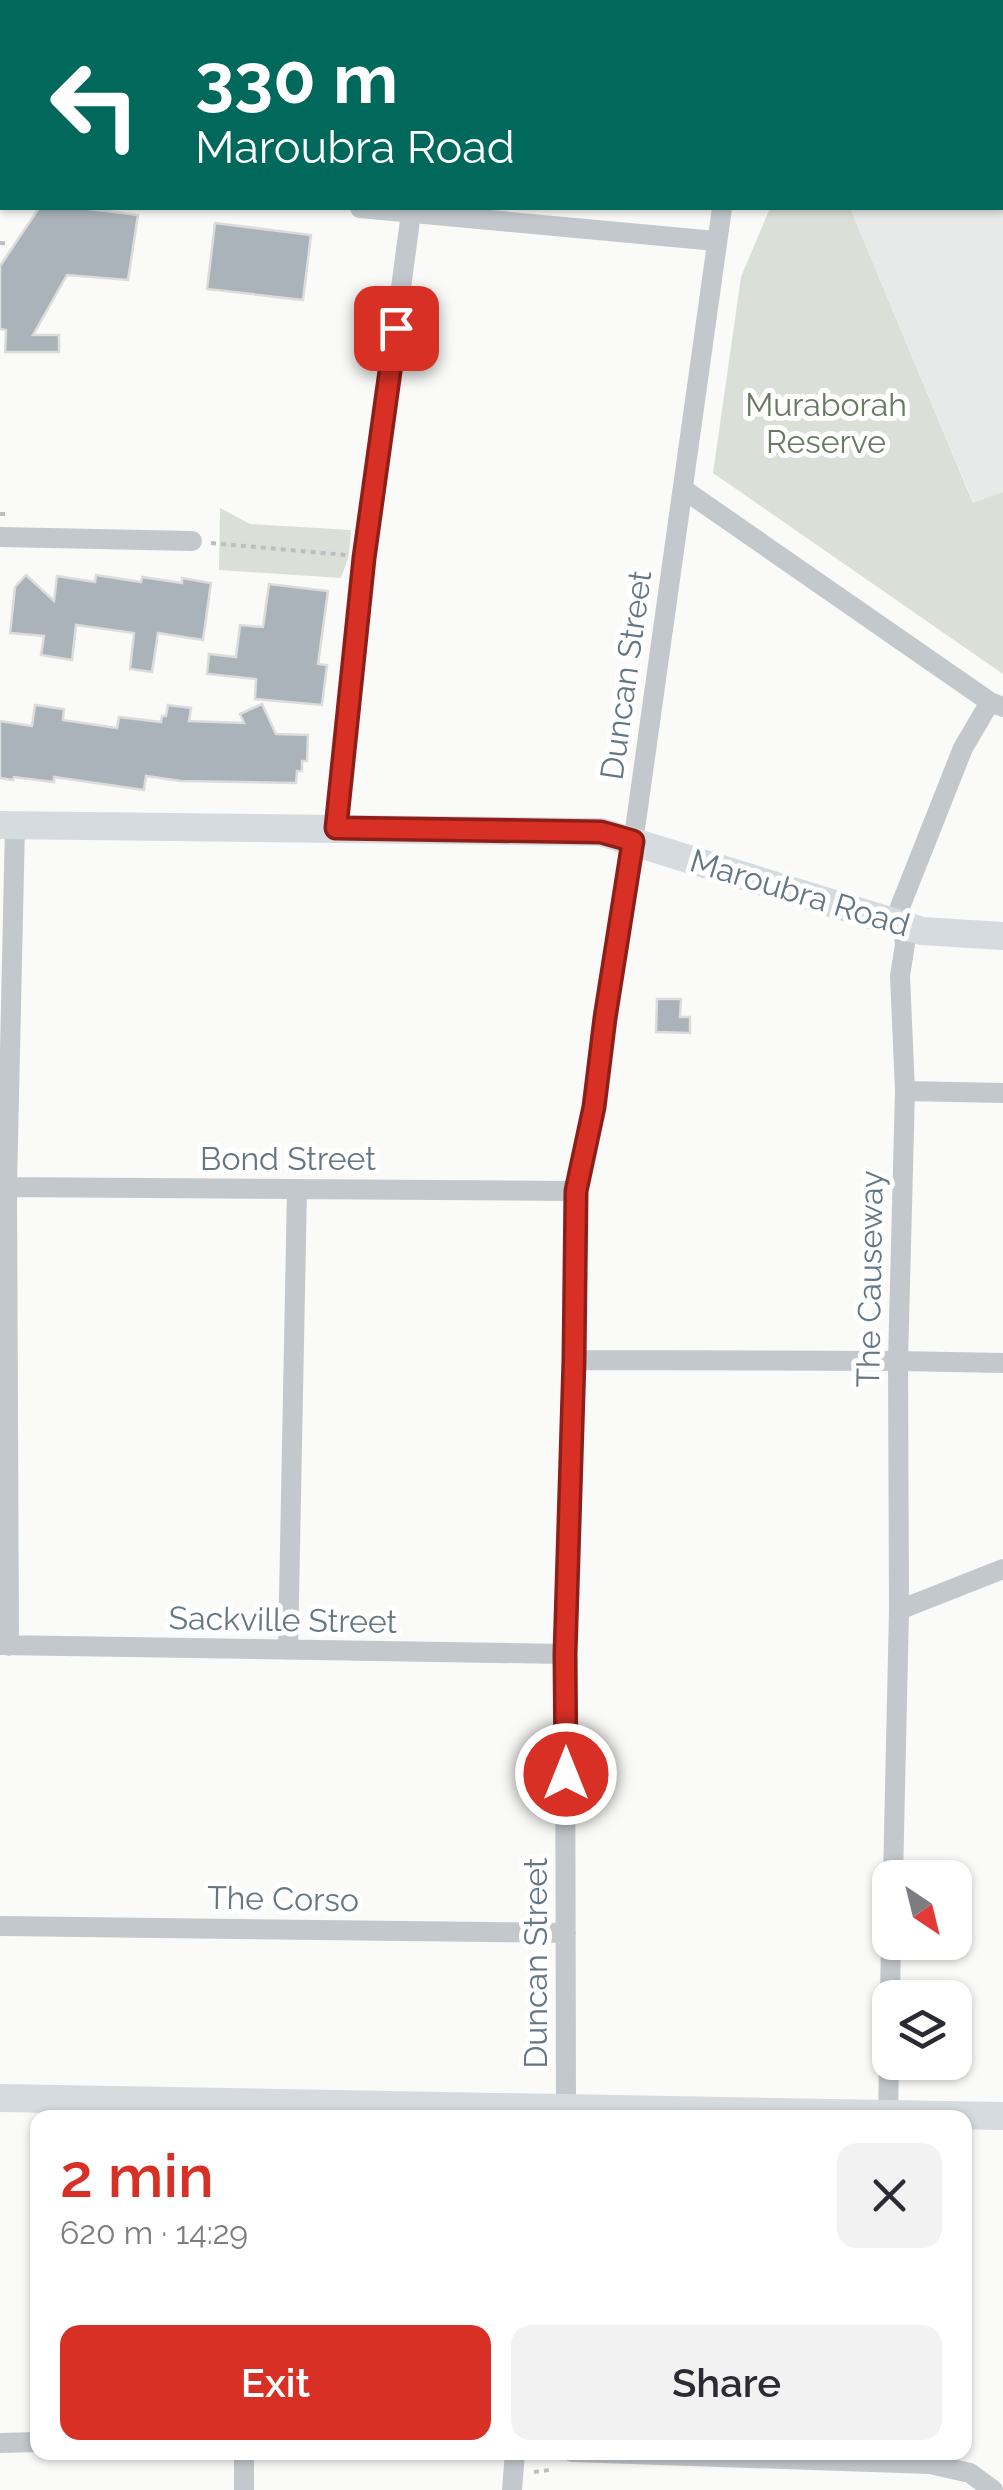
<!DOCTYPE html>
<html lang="en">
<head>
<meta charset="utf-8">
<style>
	body { margin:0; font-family:Raleway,sans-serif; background:#f2f2f3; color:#2b2b33; height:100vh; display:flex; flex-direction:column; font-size:38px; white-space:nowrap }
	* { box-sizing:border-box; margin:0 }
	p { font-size:32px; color:#7c7c81 }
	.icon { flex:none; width:55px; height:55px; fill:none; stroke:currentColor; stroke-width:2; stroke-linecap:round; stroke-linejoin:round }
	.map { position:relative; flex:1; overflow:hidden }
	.panel { position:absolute; left:30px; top:2110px; width:942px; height:350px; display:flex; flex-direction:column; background:#fff; border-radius:20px; box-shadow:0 2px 8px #0004 }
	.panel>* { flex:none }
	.guide { position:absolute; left:0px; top:0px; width:1005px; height:210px; box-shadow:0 2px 8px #0004; background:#00695c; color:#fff; overflow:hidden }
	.needle { width:65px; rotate:145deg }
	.fabs { position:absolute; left:872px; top:1860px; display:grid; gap:20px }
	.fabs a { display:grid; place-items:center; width:100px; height:100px; border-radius:20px; background:#fff; box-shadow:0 2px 8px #0004; font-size:50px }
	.pin { position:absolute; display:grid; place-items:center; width:85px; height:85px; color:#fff; margin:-42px; border-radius:20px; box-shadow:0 5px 15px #0006 }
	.me { position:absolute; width:110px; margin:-55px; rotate:0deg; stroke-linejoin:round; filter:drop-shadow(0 0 8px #0008) }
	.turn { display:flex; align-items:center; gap:35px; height:210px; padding:0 30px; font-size:45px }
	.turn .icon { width:130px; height:130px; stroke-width:2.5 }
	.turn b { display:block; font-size:70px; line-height:85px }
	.round { display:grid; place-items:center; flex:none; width:105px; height:105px; border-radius:20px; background:#f2f2f3 }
	.head { display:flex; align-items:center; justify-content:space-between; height:170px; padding:0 30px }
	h1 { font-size:60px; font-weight:600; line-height:75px; color:#d93025 }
	.action { display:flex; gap:20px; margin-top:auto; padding:20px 30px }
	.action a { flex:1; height:115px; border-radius:20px; background:#d93025; color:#fff; font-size:40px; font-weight:600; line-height:115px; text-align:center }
	.action a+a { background:#f2f2f3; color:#2b2b33 }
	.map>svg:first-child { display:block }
	.built { fill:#e8e9e9 }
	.green { fill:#dadfd7 }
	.building { fill:#aab3b9; stroke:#dcdcda; stroke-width:2.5 }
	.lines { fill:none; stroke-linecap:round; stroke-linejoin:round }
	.path { stroke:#bbbfc2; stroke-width:4; stroke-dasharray:5 5; stroke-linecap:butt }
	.street { stroke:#c3c8cc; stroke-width:20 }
	.secondary { stroke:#d6dbdf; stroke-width:28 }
	.route-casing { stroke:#8d1f18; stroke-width:25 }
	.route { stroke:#d93025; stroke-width:18 }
	.labels { text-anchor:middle; stroke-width:10; stroke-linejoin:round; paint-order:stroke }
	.park-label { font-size:32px; fill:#687a64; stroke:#fff }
	.street-label { font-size:32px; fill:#657683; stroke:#fff }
</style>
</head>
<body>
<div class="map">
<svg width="1003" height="2490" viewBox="0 0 1003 2490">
	<rect width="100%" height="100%" fill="#fafaf8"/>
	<!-- built -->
	<path class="built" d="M1001,2H1003V492L974,504L850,208H1002Z"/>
	<!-- green -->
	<path class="green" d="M770,208H850L973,503L1003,492V674L713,473L741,277Z
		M220,508L250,524L351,530L349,555L341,578L219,570Z"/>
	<!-- building -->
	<path class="building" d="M39,208H81L138,215L128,280L67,275L33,335H59V352H5L6,330L0,329V266Z
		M215,223L311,235L303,300L207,289Z
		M26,575L54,601L57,576L95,582L96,575L141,582L142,577L182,583V578L211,583L203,640L158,633L152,672L130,669L134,633L76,625L72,660L41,655L44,636L10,633L15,587Z
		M269,584L328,591L318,664L327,665L322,705L255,699L256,679L207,674L209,654L236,657L240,625L263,627Z
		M262,704L276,734L308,735L307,761H302V771H297L296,783L181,781L146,776L144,790L54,777V782L14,777L13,780L0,778V721L32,726L35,705L64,709L63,720L117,728L119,717L161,722L162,716H166L168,705L191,708L189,721L244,723L240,714Z
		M657,999H681L680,1017H690V1033L656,1032Z"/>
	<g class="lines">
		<!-- path -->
		<path class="path" d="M677,0L699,2
			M717,0L719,2
			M268,2V0
			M0,193H2
			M0,243L9,244
			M0,514H10
			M211,543L346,555
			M534,2472L550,2470"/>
		<!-- street -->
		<path class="street" d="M745,0L746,2
			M239,2L240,0
			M896,2L900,0
			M0,170L2,171
			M360,208L716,241
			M683,489L990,702L1003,707
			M0,537L192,541
			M336,828L365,557L411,213
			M905,1091L1003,1093
			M0,1187L576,1191
			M575,1360L898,1361L1003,1363
			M899,1610L1003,1569
			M0,1645L565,1654
			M9,1646L7,1187L15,825
			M288,1650L297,1189
			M893,1878L899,1610L898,1361L905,1091L900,976L905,944L900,907L963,748L990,702
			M0,1926L566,1933
			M890,1998L891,1942
			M566,2109L565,1654L575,1360L576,1191L594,1107L605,1018L636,822L722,208
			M888,2114L890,2012
			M0,2443L38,2442
			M244,2452V2490
			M572,2452L930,2464L970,2473L993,2490
			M512,2490L515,2452"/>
		<!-- secondary -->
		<path class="secondary" d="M0,825L601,832L922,931L1003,936
			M0,2098L1003,2116"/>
	</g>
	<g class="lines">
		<!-- route casing -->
		<g class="route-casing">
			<path id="route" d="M396,328L364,558L336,828L601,832L633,841L605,1018L594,1107L576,1191L574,1360L565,1654L566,1774"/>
		</g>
		<!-- route -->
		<use href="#route" class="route"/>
	</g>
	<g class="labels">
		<!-- park labels -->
		<g class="park-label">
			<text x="826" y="416">Muraborah<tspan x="826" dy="37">Reserve</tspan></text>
		</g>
		<!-- street labels -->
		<g class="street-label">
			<text transform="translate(626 675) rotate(-82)" y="11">Duncan Street</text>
			<text transform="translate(800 893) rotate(17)" y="11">Maroubra Road</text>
			<text x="288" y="1170">Bond Street</text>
			<text transform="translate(870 1279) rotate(-89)" y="11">The Causeway</text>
			<text transform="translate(283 1620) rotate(1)" y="11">Sackville Street</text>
			<text transform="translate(283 1899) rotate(1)" y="11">The Corso</text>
			<text transform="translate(536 1963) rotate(-90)" y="11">Duncan Street</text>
		</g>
	</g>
</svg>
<div class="fabs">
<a><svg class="needle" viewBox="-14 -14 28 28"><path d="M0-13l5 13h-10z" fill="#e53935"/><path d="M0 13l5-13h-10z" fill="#7c7c81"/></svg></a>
<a><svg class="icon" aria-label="layers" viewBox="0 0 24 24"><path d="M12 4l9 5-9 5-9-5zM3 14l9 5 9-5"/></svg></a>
</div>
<div class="pin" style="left:396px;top:328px;background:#d93025"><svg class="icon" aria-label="arrive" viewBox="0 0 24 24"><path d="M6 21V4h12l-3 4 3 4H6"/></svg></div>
<svg class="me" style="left:566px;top:1774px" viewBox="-20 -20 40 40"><circle r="17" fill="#d93025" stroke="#fff" stroke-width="3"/><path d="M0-11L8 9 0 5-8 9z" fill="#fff"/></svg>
<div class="guide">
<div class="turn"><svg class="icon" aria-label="left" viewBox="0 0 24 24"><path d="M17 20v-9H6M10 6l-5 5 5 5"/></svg><div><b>330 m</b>Maroubra Road</div></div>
</div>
<section class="panel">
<div class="head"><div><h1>2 min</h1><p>620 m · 14:29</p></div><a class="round"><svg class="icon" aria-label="close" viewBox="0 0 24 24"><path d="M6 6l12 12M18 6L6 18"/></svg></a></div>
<div class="action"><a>Exit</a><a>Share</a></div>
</section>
</div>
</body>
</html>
